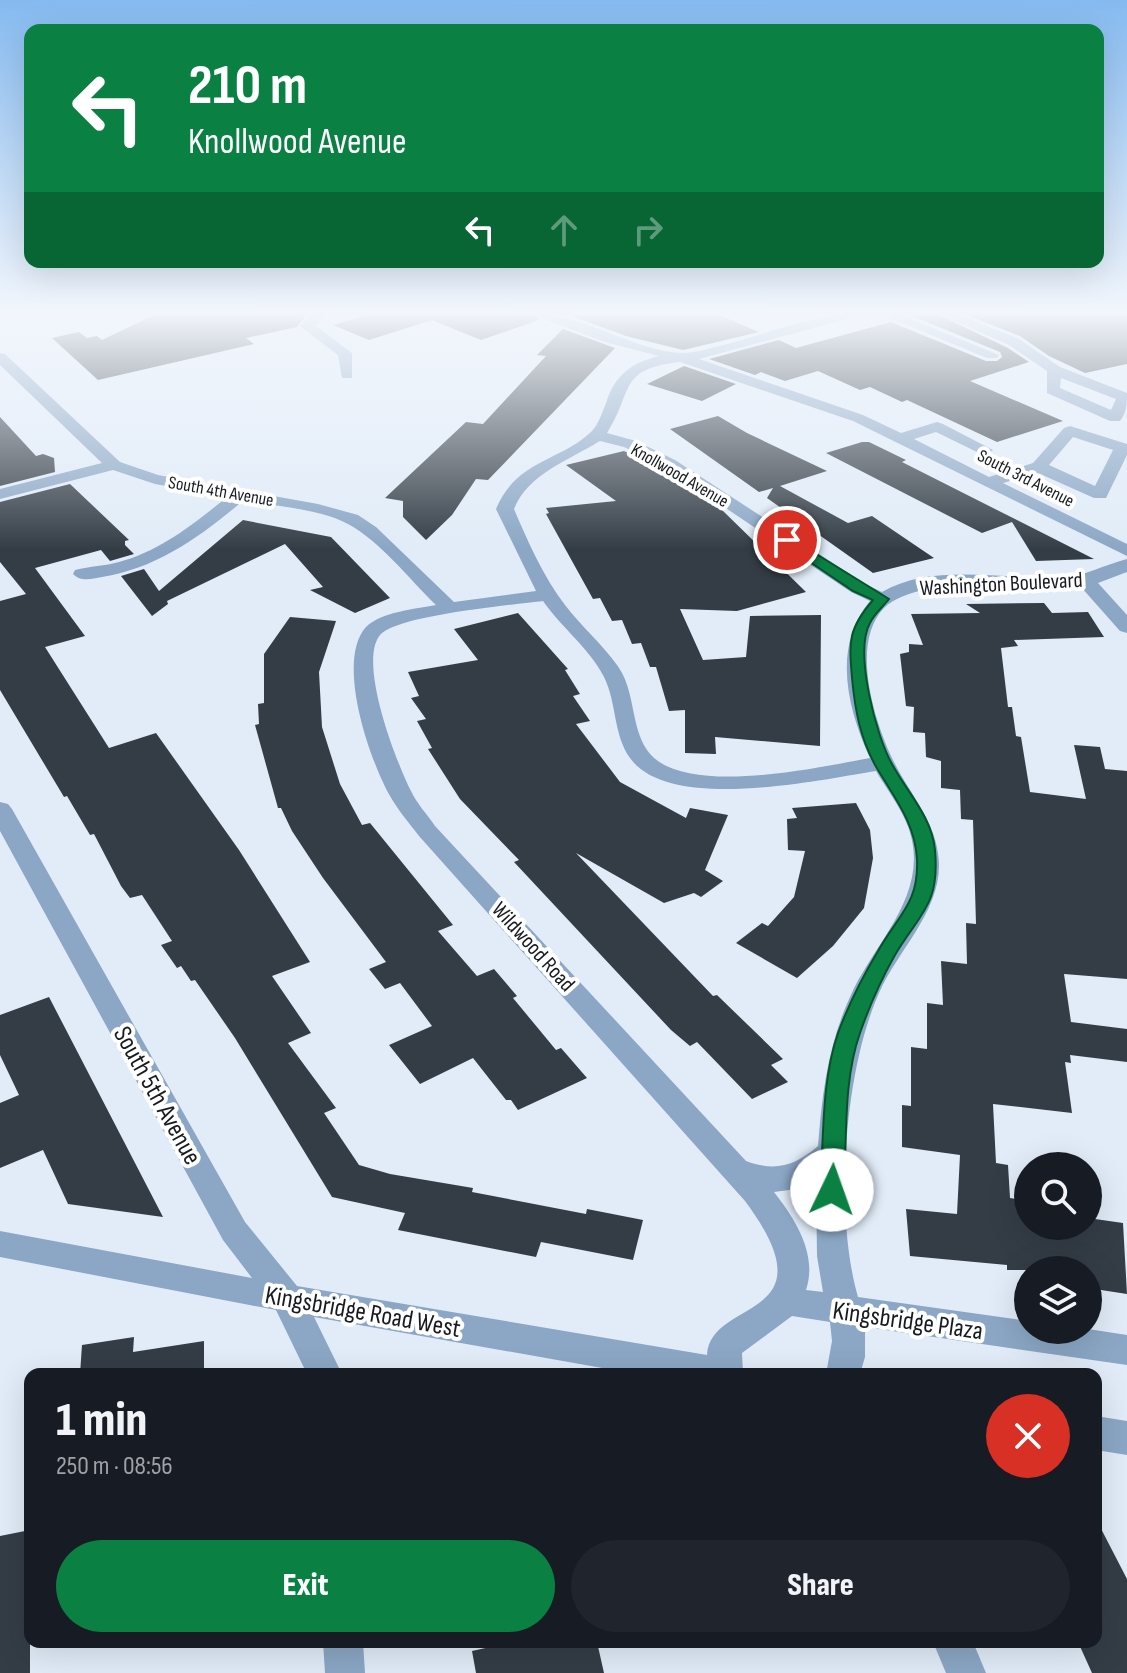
<!DOCTYPE html>
<html lang="en">
<head>
<meta charset="utf-8">
<style>
	body { margin:0; font-family:"Sofia Sans Condensed",sans-serif; background:#20242c; color:#f1f3f6; height:100vh; display:flex; flex-direction:column; font-size:30px; white-space:nowrap }
	* { box-sizing:border-box; margin:0 }
	p { font-size:26px; color:#9ea1a6 }
	.icon { flex:none; width:44px; height:44px; fill:none; stroke:currentColor; stroke-width:2; stroke-linecap:round; stroke-linejoin:round }
	.map { position:relative; flex:1; overflow:hidden }
	.panel { position:absolute; left:24px; top:1368px; width:1078px; height:280px; display:flex; flex-direction:column; background:#171b24; border-radius:16px; box-shadow:0 8px 32px #0002 }
	.panel>* { flex:none }
	.hud { position:absolute; left:24px; top:24px; width:1080px; height:244px; border-radius:16px; box-shadow:0 8px 32px #0002; background:#0b8043; color:#fff; overflow:hidden }
	.controls { position:absolute; left:1014px; top:1152px; display:grid; gap:16px }
	.controls a { display:grid; place-items:center; width:88px; height:88px; border-radius:50%; background:#171b24; box-shadow:0 8px 32px #0002; font-size:40px }
	.pin { position:absolute; display:grid; place-items:center; width:68px; height:68px; color:#fff; margin:-34px; border:4px solid #fff; border-radius:50%; box-shadow:0 2px 8px #0007 }
	.me { position:absolute; width:88px; margin:-44px; rotate:3deg; stroke-linejoin:round; filter:drop-shadow(0 0 6px #0008) }
	.turn { display:flex; align-items:center; gap:28px; height:168px; padding:0 32px; font-size:36px }
	.turn .icon { width:104px; height:104px; stroke-width:2.5 }
	.turn b { display:block; font-size:56px; line-height:68px }
	.lanes { display:flex; align-items:center; height:76px; padding:0 32px; background:#0003; justify-content:center; gap:40px; direction:ltr }
	.lanes .off { opacity:.35 }
	.round { display:grid; place-items:center; flex:none; width:84px; height:84px; border-radius:42px; background:#20242c }
	.headline { display:flex; align-items:center; justify-content:space-between; height:136px; padding:0 32px }
	h1 { font-size:48px; font-weight:800; line-height:60px }
	.button { display:flex; gap:16px; margin-top:auto; padding:16px 32px }
	.button a { flex:1; height:92px; border-radius:48px; background:#0b8043; color:#fff; font-size:32px; font-weight:800; line-height:92px; text-align:center }
	.button a+a { background:#20242c; color:#f1f3f6 }
	.map>svg:first-child { display:block }
	.building { fill:#343d46 }
	.lines { fill:none; stroke-linecap:round; stroke-linejoin:round }
	.minor { fill:#8ba7c5; fill-rule:evenodd }
	.route { fill:#0b8043; stroke:#07532c; stroke-width:2 }
	.labels { text-anchor:middle; stroke-width:8; stroke-linejoin:round; paint-order:stroke }
	.far-street-label { font-size:18px; fill:#171b1f; stroke:#fff }
	.street-label { font-size:22px; fill:#171b1f; stroke:#fff }
	.near-street-label { font-size:26px; fill:#171b1f; stroke:#fff }
</style>
</head>
<body>
<div class="map">
<svg width="1127" height="1673" viewBox="0 0 1127 1673">
	<rect width="100%" height="100%" fill="#e1ecf8"/>
	<!-- building -->
	<path class="building" d="M154,315H304V318L297,327L246,338L254,344L98,380L52,338L79,332L87,338L97,336L102,340Z
		M368,315H537L539,320L481,340L432,320L369,340L333,325Z
		M577,315H719L759,332L683,350L626,336L574,317Z
		M918,315H939L1008,348L1029,362L970,381L1063,421L997,442L907,400L902,402L870,387L860,390L818,371L785,381L761,372L755,375L709,359L779,340L796,348L891,322L986,361H997L1002,357L1000,352L912,316Z
		M966,315H1127V364L1085,373L1049,356L1020,336Z
		M563,329L615,348L488,480L476,479L452,515L426,540L403,517V501L385,498L466,422L483,424L546,356L537,355Z
		M684,366L736,384L702,401L647,384Z
		M718,416L747,433L827,471L780,486L848,523L872,516L934,558L873,573L767,498L773,488L759,492L670,429Z
		M0,417L36,456L43,454L54,458L55,472L0,486Z
		M862,442H869L906,460L902,462L1094,559L1036,561L1012,522L982,533L826,453Z
		M624,451L662,469L720,508L806,592L737,611L680,609L703,660L746,657L750,616L821,615L820,746L715,737L716,754L685,753V710L669,711L656,667H650L641,643L632,644L622,620L612,621L600,598L593,599L546,514L549,513L546,508L616,501L566,465Z
		M70,484L129,540L125,541V545L134,554L110,561L101,550L35,568L85,636L45,647L109,748L156,733L239,850L310,962L272,976L311,1033L288,1043L336,1108L324,1113L359,1165L390,1174L473,1188L472,1192L586,1214L587,1209L643,1220L633,1260L541,1242L536,1257L398,1230L405,1213L332,1197L235,1038L195,980L191,981L181,966L177,968L161,945L172,941L142,895L130,898L121,886L94,834L90,835L67,796L64,797L0,690V601L26,594L0,562V502Z
		M243,520L331,537L390,598L355,613L310,590L323,587L285,544L167,601L168,604L152,616L121,576L144,569L159,591Z
		M1044,603L1052,613L1088,612L1104,637L1014,640L1018,646L1001,648L1008,707H1012L1016,736L1021,737L1030,792L1086,799L1074,745L1100,747L1105,769L1127,771V979L1064,974L1071,1022L1127,1029V1062L1070,1055L1071,1063L1065,1062L1072,1113L993,1104L996,1163L1008,1165L1010,1198L1022,1200L1023,1204L1028,1205V1226H1088V1218L1123,1223L1127,1294L1088,1288V1270H1007V1265L910,1256L906,1209L957,1214L960,1155L902,1147V1105L911,1106V1047L927,1049V1003L943,1005L941,961L967,964L966,923L976,924L973,820L961,819L960,790L941,788V761L926,757L925,733L913,732L914,707L906,706L900,654L909,652V644L923,645L911,614L980,613L966,604Z
		M518,613L568,669L565,670L580,694L573,696L590,721L576,724L620,782L686,818L690,808L728,815L705,870L723,881L701,897L694,893L664,903L576,853L713,996L717,995L783,1059L771,1065L788,1082L752,1099L697,1042L690,1046L671,1030L514,862L519,860L460,799L428,749L432,748L417,721L426,719L411,698L419,696L408,672L478,660L454,629Z
		M290,617L336,621L319,672L322,727L340,784L362,825L370,823L453,925L438,931L477,976L494,969L517,996L513,998L556,1050L561,1048L587,1078L518,1110L511,1100H506L473,1058L420,1084L389,1045L432,1026L400,983L385,989L369,969L386,962L323,878L292,831L281,808H278L255,725L259,724L258,704L264,703V654Z
		M856,803L870,830L873,858L864,908L833,946L797,978L736,943L762,923L768,926L794,897L805,851L788,850L787,819L797,818L792,808Z
		M49,997L163,1217L68,1204L43,1150L0,1168V1103L19,1095L0,1055V1015Z
		M134,1337L133,1352L204,1341V1374H80L82,1345Z
		M1096,1519L1127,1579V1673H1092L1078,1642H1096Z
		M30,1530V1673H0V1536Z
		M512,1642H597L604,1673H476L472,1651Z"/>
	<g class="lines">
		<!-- minor -->
		<path class="minor" d="M312,315H326L316,326L352,353V378H342L338,355L300,326Z
			M540,315C586,315 636,352 683,353C694,353 708,349 719,346C763,336 807,315 851,315L850,318L699,359L863,415L901,433L937,422L943,424L993,450L985,455L979,453L936,432L914,439L989,477L1033,463L1064,428L1070,426L1127,444V455L1106,498H1094L1038,473L1003,483L1127,544V556L853,421L680,362C617,369 634,391 607,433L636,441L675,460L865,584L882,592C933,562 1005,580 1061,578C1085,576 1104,565 1127,559V572L1098,583L1127,615V633L1120,631L1081,587L922,590C909,594 894,598 884,608C850,643 874,720 892,758C909,794 937,821 939,862C941,911 898,950 879,993C844,1071 834,1214 858,1297L1028,1321V1330L1088,1329L1127,1335V1365L865,1327V1357L860,1374H826L832,1341L830,1322L792,1316L742,1353L743,1374H636L314,1317L342,1374H307L276,1310L0,1257V1231L252,1278L223,1240L0,831V802L8,804L12,809L245,1222L297,1286L707,1355C710,1297 835,1322 745,1201L419,836C409,823 398,810 390,796C370,761 335,661 366,627C381,612 415,609 436,605C409,579 381,542 348,524C318,508 276,507 244,500C201,536 158,568 102,577C91,579 81,582 73,574L75,570C90,566 105,566 119,562C160,551 194,524 227,497L155,484L113,470L0,499V489L102,463L0,365V353L5,354L120,462L158,475L318,504L358,515L376,527L454,602L536,591L496,509C517,459 560,462 592,431C599,423 602,413 606,403C615,375 631,363 659,356L605,342L541,318ZM1073,437L1113,450L1095,486L1049,465ZM600,441L624,447L663,466L851,592L870,601C832,646 847,708 870,758C820,767 680,799 647,750C630,725 636,691 617,665C602,644 581,626 565,605C543,576 528,542 514,509C528,474 569,460 600,441ZM543,601C561,627 590,649 604,677C617,703 613,734 630,758C669,813 819,780 876,771C886,788 899,805 907,824C934,892 875,940 850,997C828,1045 822,1094 818,1146C795,1166 775,1172 746,1161L435,826C427,814 417,804 411,791C397,764 355,657 382,633C404,615 511,605 543,601ZM816,1180L817,1256L823,1292L806,1290C818,1254 795,1219 774,1192L789,1190Z
			M883,315H901L999,355L997,358H987Z
			M942,315H959L1019,339L1060,367L1127,393C1127,404 1127,412 1120,421H1110L1047,393V371L1009,345ZM1061,378L1116,399L1111,410L1060,388Z
			M1096,1416L1127,1421V1455L1096,1450Z
			M323,1642H363L365,1673H325Z
			M933,1642H973L986,1673H946Z"/>
	</g>
	<!-- sky -->
	<linearGradient id="sky" x2="0" y2="1"><stop stop-color="#85baf0"/><stop offset="0.57" stop-color="#f2f6fc"/><stop offset="1" stop-color="#f2f6fc" stop-opacity="0"/></linearGradient>
	<rect width="1127" height="549" fill="url(#sky)"/>
	<!-- route -->
	<path class="route" d="M787,536L889,599C883,607 874,614 870,623C854,652 876,736 892,764C907,792 932,817 935,850C940,905 920,913 895,955C882,978 869,1007 860,1033C843,1081 847,1139 844,1190L840,1197L832,1200L824,1197L820,1190C824,1139 821,1082 838,1033C848,1006 863,976 878,951C898,915 919,904 917,859C915,822 893,796 875,765C860,737 855,710 852,678C849,641 848,629 873,600L853,591L782,543L780,540Z"/>
	<g class="labels">
		<!-- far-street labels -->
		<g class="far-street-label">
			<text transform="translate(680 475) rotate(30)" y="6">Knollwood Avenue</text>
			<text transform="translate(1026 478) rotate(27)" y="6">South 3rd Avenue</text>
			<text transform="translate(221 491) rotate(10)" y="6">South 4th Avenue</text>
		</g>
		<!-- street labels -->
		<g class="street-label">
			<text transform="translate(1001 583) rotate(-3)" y="8">Washington Boulevard</text>
			<text transform="translate(534 946) rotate(48)" y="8">Wildwood Road</text>
		</g>
		<!-- near-street labels -->
		<g class="near-street-label">
			<text transform="translate(158 1095) rotate(61)" y="9">South 5th Avenue</text>
			<text transform="translate(363 1311) rotate(10)" y="9">Kingsbridge Road West</text>
			<text transform="translate(908 1320) rotate(8)" y="9">Kingsbridge Plaza</text>
		</g>
	</g>
</svg>
<div class="controls">
<a><svg class="icon" aria-label="search" viewBox="0 0 24 24"><circle cx="10" cy="10" r="6"/><path d="M15 15l6 6"/></svg></a>
<a><svg class="icon" aria-label="layers" viewBox="0 0 24 24"><path d="M12 4l9 5-9 5-9-5zM3 14l9 5 9-5"/></svg></a>
</div>
<div class="pin" style="left:787px;top:540px;background:#d93025"><svg class="icon" aria-label="arrive" viewBox="0 0 24 24"><path d="M6 21V4h12l-3 4 3 4H6"/></svg></div>
<svg class="me" style="left:832px;top:1190px" viewBox="-20 -20 40 40"><circle r="19" fill="#fff"/><path d="M0-13L10 11 0 6-10 11z" fill="#0b8043"/></svg>
<div class="hud">
<div class="turn"><svg class="icon" aria-label="left" viewBox="0 0 24 24"><path d="M17 20v-9H6M10 6l-5 5 5 5"/></svg><div><b>210 m</b>Knollwood Avenue</div></div>
<div class="lanes"><svg class="icon" aria-label="left" viewBox="0 0 24 24"><path d="M17 20v-9H6M10 6l-5 5 5 5"/></svg><svg class="icon off" aria-label="ahead" viewBox="0 0 24 24"><path d="M12 20V5M6 11l6-6 6 6"/></svg><svg class="icon off" aria-label="right" viewBox="0 0 24 24"><path d="M7 20v-9h11M14 6l5 5-5 5"/></svg></div>
</div>
<section class="panel">
<div class="headline"><div><h1>1 min</h1><p>250 m · 08:56</p></div><a class="round" style="background:#d93025;color:#fff"><svg class="icon" aria-label="close" viewBox="0 0 24 24"><path d="M6 6l12 12M18 6L6 18"/></svg></a></div>
<div class="button"><a>Exit</a><a>Share</a></div>
</section>
</div>
</body>
</html>
